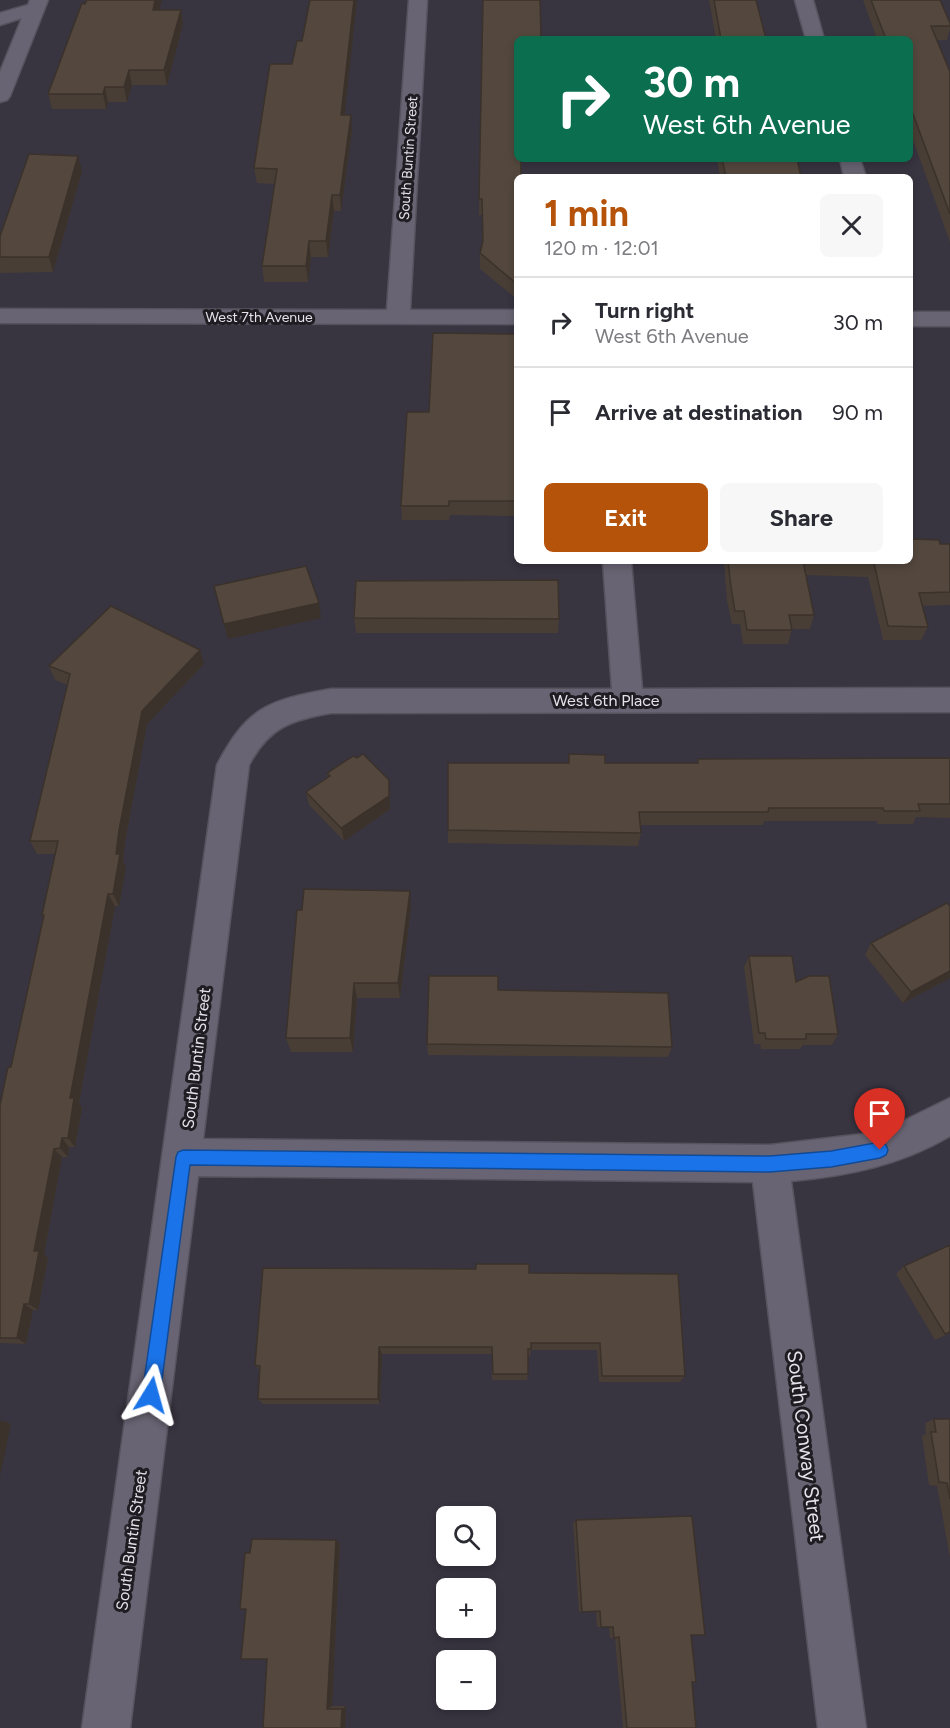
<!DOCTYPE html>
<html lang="en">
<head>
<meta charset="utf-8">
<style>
	body { margin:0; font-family:Figtree,sans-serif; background:#f7f7f7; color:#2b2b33; height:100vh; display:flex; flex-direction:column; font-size:22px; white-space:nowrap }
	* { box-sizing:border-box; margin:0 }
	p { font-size:20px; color:#7c7c81 }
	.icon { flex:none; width:33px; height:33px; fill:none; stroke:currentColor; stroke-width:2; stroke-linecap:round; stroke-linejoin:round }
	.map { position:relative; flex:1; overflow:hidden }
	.side { position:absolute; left:514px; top:174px; width:399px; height:390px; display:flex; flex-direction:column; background:#fff; border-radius:9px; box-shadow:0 3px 9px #0003 }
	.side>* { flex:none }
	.banner { position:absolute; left:514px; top:36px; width:399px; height:126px; border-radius:9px; box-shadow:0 3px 9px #0003; background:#0b6e4f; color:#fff; overflow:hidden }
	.fabs { position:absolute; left:436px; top:1506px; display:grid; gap:12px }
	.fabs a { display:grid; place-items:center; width:60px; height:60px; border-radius:9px; background:#fff; box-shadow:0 3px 9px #0003; font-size:30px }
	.pin { position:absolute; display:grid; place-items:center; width:51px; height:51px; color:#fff; margin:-62px -26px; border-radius:50% 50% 50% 0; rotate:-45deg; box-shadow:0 0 6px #0007 }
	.pin .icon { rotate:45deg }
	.me { position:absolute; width:66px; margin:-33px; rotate:8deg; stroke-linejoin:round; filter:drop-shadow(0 0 4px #0008) }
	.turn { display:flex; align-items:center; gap:21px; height:126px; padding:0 30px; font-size:27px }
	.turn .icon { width:78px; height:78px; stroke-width:2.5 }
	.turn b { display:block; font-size:42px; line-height:51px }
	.round { display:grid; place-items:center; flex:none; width:63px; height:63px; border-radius:9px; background:#f7f7f7 }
	.headline { display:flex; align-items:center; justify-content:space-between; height:102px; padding:0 30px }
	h1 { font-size:36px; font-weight:700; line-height:45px; color:#b45309 }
	.cta { display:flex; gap:12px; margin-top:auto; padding:12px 30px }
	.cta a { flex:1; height:69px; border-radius:9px; background:#b45309; color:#fff; font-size:24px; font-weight:700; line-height:69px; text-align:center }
	.cta a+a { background:#f7f7f7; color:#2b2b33 }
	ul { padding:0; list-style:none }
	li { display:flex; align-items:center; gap:18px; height:90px; padding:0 30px; border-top:2px solid #e1e1e2 }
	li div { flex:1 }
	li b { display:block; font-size:22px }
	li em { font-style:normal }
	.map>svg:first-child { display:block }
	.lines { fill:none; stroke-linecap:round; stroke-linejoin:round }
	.minor-casing { stroke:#56535e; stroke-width:3 }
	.minor { fill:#696473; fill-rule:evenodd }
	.wall { fill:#483e35 }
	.shaded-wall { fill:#3b322b }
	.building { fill:#54483e; stroke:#3b322b; stroke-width:1.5 }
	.route { fill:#1a73e8; stroke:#114b97; stroke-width:1.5 }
	.labels { text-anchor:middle; stroke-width:6; stroke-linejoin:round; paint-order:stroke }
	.far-street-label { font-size:14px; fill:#e5e2eb; stroke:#1f1c22 }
	.street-label { font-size:16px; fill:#e5e2eb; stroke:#1f1c22 }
	.near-street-label { font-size:20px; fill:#e5e2eb; stroke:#1f1c22 }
</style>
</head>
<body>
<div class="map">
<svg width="950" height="1728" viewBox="0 0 950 1728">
	<rect width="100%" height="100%" fill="#383440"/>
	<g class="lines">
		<!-- minor casing -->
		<g class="minor-casing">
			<path id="minor" d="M30,0H48L10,96L7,100L0,102V72L22,18L0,25V13L28,5Z
				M409,0H427L410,310H518V324L0,323V309L387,310Z
				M795,0H813L824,39H806Z
				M840,159H860L866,177H844Z
				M910,312H950V326H910Z
				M603,561H631L642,689L950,688V712L331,713C291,720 269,727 249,765L203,1139L770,1145L863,1134L899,1123L950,1098V1136C901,1165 847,1176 791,1181L866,1728H818L753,1182L198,1176L130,1728H82L217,765C247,707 269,700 331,689H612Z"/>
		</g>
		<!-- minor -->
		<use href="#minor" class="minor"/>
	</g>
	<!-- wall -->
	<path class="wall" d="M357,0L344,115L352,130L341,211H334L328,257H311L308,282H264L262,266L275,184L257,183L254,168L302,41Z
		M483,0L518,159H537H521L518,177V300L480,269V253L482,242V215H479Z
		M709,0H756L766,39H716Z
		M863,0H940L950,23V29L947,40H937L950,72V242L910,132V39H877Z
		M85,4L160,10H181L183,24L167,85H132L127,102H108L106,109H52L48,94Z
		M717,159H797L801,177H720Z
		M82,171L53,272L0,273V236Z
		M518,334V516L450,515L449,520H402L401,506L429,412Z
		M940,544H950V605L922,606L928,627L921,640H883L868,577L806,575L814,615L810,629H792L788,644H743L740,624H732L727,601L724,561H910Z
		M354,618L559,619L558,633H356Z
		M204,664L147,724L125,842L123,861L126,867L119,906H115L79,1103L82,1108L75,1147H69L68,1157H62L44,1254L48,1258L38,1310H33L26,1344L0,1343V1105L11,1067L44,917L42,915L55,854H37L30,841L68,685L55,680L49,666Z
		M569,754L605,763H697L698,759L950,758V818L916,817L913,824H877V821H764L763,825H640L641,833L638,846L448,843V830L568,763Z
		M327,773L389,780L390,809L344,841L309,805L306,792L328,778Z
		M411,907L400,998H357L353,1052H291L286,1038Z
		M871,943L950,978L903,1003L865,955Z
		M749,956L796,982L838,1034L832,1045H803L800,1049H761L760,1044H754L744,967Z
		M498,990L672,1047L668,1057L428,1055L427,1044Z
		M950,1245V1333L935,1340L896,1274L904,1266Z
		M529,1273L685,1376L680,1382H599L597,1350H531L530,1356H528V1374L527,1380H492V1354H382L380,1404H263L258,1399L260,1370L255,1365Z
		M934,1419H950V1558L937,1486L929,1485L922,1436L926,1434L925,1423Z
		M576,1520L691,1635L692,1682L696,1728H623L615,1638H610L609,1627H597L596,1611L579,1612L573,1523Z
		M340,1543L332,1706H346L345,1728L267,1659L246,1609L250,1553Z"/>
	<!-- shaded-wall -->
	<path class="shaded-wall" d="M155,0H162L155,24L153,10Z
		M354,0H357L343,130L341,115Z
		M181,10L183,24L167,85L164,70Z
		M129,70L132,85L127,102L124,87Z
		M105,87L108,102L106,109L103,94Z
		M351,115L352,130L341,211L340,195Z
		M78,156L82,171L53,272L49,257Z
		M332,195L334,211L328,257L326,241Z
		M309,241L311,257L308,282L306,266Z
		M319,603L321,618L228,639L224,624Z
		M200,650L204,664L147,724L125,842L123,861L126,867L119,906L113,894L116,854L119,830L142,711Z
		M389,780L390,809L344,841L341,828Z
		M410,891L411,907L400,998L398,983Z
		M108,894L115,906L79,1103L82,1108L75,1147L68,1138L70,1098Z
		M950,971V978L903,1003L911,992Z
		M354,983L357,998L353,1052L350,1038Z
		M62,1138L69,1147L68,1157L60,1148Z
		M54,1149L62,1157L44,1254L48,1258L38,1310L29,1304L34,1251Z
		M24,1304L33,1310L26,1344L17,1338Z
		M379,1347L382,1354L380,1404L378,1399Z
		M1,1420L11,1424L0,1476V1424Z
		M336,1540L340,1543L332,1706L327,1709Z
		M346,1706L345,1728H341L342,1709Z"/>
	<!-- building -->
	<path class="building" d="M87,0H155L153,10H181L164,70H129L124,87H105L103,94H48L82,3L85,4Z
		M310,0H354L341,115H351L340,195H332L326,241H309L306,266H262L277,169L254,168L270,64H292L297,41H302Z
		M483,0H540L541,39H518V159H521V177H518V285L480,253L483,241L482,199H479Z
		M714,0H756L766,39H721Z
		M871,0H940L950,23V26H931L950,72V214L910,106V39H886Z
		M29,154L78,156L49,257H0V236Z
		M722,159H797L801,177H726Z
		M433,333L518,334V501H449V506H401L407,412H429Z
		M910,539L939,540L940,544H950V592L919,593L928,627L888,626L874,563L803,561L814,615H789L792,630H747L744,611H735L731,587L728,561H910Z
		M306,566L319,603L224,624L214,586Z
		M558,580L559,619L354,618L356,581Z
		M111,606L200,650L142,711L119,830L116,854H120L113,894H108L70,1098H74L68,1138H62L60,1148L54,1149L34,1251H39L29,1304H24L17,1338H0V1105L8,1067H11L44,915H42L58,841H30L70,674L49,666Z
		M363,754L389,780V796L341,828L306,792L330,776L327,773L353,756L357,758Z
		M569,754L605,755V763H698V759L950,758V804H918L920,811H884L883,808H769L768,812H639L641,833L448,830V763H569Z
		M304,889L410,891L398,983H354L350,1038H286L297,910H302Z
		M947,903L950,906V971L911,992L871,943Z
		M749,956H792L796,982L809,976H829L838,1034H806V1039H766L765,1033H759Z
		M429,976H498V990L668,993L672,1047L427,1044Z
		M950,1245V1332L945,1334L904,1266Z
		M476,1264H529V1273L678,1274L685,1376H602L600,1343H531V1349H528V1374H493L492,1347H379L378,1399H258L260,1366L255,1365L263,1268L476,1269Z
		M934,1419H950V1499L947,1483L939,1482L931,1432H936Z
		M692,1516L705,1635H691L696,1682H692L696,1728H627L619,1637L614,1638L613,1627H601L600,1611L582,1612L576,1520Z
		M252,1539L336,1540L327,1709H342L341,1728H263L267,1659H241L246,1609H240L245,1553H250Z"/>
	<!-- route -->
	<path class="route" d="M880,1142L886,1145L888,1150L886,1155L880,1158L831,1167L770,1172L190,1165L160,1395L157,1401L151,1404L145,1401L142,1395L176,1157L178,1152L183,1150L770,1156L831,1151Z"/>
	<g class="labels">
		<!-- far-street labels -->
		<g class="far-street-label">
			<text transform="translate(408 158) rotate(-86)" y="5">South Buntin Street</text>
			<text x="259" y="322">West 7th Avenue</text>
		</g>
		<!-- street labels -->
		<g class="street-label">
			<text x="606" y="706">West 6th Place</text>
			<text transform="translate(196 1058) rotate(-83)" y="6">South Buntin Street</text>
			<text transform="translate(131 1540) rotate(-82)" y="6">South Buntin Street</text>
		</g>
		<!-- near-street labels -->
		<g class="near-street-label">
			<text transform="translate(806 1446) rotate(83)" y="7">South Conway Street</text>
		</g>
	</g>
</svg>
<div class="fabs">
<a><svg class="icon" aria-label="search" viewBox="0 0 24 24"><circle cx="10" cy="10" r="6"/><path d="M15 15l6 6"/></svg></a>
<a>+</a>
<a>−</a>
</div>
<div class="pin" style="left:880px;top:1150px;background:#d93025"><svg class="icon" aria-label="arrive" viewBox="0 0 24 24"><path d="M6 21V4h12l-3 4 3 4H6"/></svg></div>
<svg class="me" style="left:151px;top:1395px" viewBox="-20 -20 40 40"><path d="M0-17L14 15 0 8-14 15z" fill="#1a73e8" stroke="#fff" stroke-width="4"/></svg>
<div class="banner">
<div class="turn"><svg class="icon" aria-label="right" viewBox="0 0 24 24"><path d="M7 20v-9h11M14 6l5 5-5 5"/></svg><div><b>30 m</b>West 6th Avenue</div></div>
</div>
<section class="side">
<div class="headline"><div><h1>1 min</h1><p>120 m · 12:01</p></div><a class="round"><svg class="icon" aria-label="close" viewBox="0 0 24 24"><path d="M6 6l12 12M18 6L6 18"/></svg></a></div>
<ul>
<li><svg class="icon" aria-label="right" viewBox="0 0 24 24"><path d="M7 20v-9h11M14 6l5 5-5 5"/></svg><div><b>Turn right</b><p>West 6th Avenue</p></div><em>30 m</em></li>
<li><svg class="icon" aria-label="arrive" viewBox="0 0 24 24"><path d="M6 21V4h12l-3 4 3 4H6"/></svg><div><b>Arrive at destination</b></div><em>90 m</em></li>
</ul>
<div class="cta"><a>Exit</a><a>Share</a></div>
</section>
</div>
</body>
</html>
